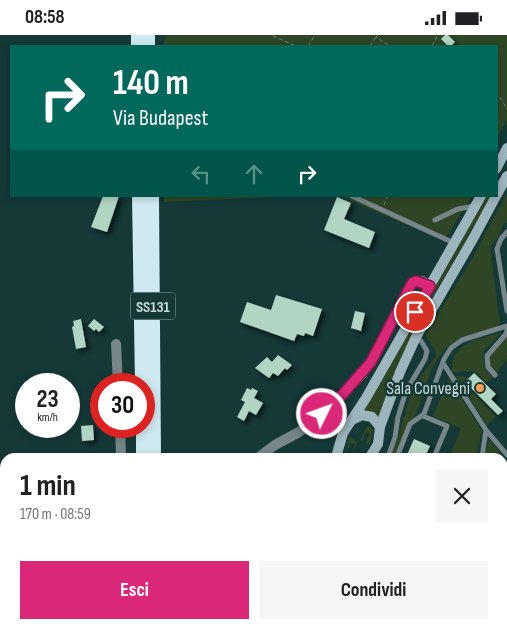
<!DOCTYPE html>
<html lang="it">
<head>
<meta charset="utf-8">
<style>
	body { margin:0; font-family:"Sofia Sans Condensed",sans-serif; background:#f6f6f6; color:#202124; height:100vh; display:flex; flex-direction:column; font-size:19px; white-space:nowrap }
	* { box-sizing:border-box; margin:0 }
	p { font-size:16px; color:#757577 }
	.icon { flex:none; width:28px; height:28px; fill:none; stroke:currentColor; stroke-width:2; stroke-linecap:round; stroke-linejoin:round }
	.map { position:relative; flex:1; overflow:hidden }
	.sheet { position:absolute; left:0px; top:418px; width:508px; height:176px; display:flex; flex-direction:column; background:#fff; border-radius:15px 15px 0 0; box-shadow:0 2px 8px #0003 }
	.sheet>* { flex:none }
	.top-card { position:absolute; left:10px; top:10px; width:488px; height:152px; border-radius:0px; box-shadow:0 2px 8px #0003; background:#00695c; color:#fff; overflow:hidden }
	.speed { position:absolute; left:15px; top:338px; display:flex; gap:10px; font-size:25px; font-weight:700; text-align:center }
	.speed>* { display:grid; place-content:center; width:65px; height:65px; border-radius:50%; background:#fff; box-shadow:0 2px 8px #0003; line-height:1 }
	.speed small { font-size:12px; font-weight:400 }
	.speed .limit { border:8px solid #d22; background:#fff; color:#111 }
	.pin { position:absolute; display:grid; place-items:center; width:42px; height:42px; color:#fff; margin:-21px; border:2px solid #fff; border-radius:50%; box-shadow:0 1px 5px #0007 }
	.me { position:absolute; width:55px; margin:-28px; rotate:48deg; stroke-linejoin:round; filter:drop-shadow(0 0 4px #0008) }
	.turn { display:flex; align-items:center; gap:18px; height:105px; padding:0 20px; font-size:22px }
	.turn .icon { width:65px; height:65px; stroke-width:2.5 }
	.turn b { display:block; font-size:35px; line-height:42px }
	.lanes { display:flex; align-items:center; height:48px; padding:0 20px; background:#0003; justify-content:center; gap:25px; direction:ltr }
	.lanes .off { opacity:.35 }
	.round { display:grid; place-items:center; flex:none; width:52px; height:52px; border-radius:0px; background:#f6f6f6 }
	.summary { display:flex; align-items:center; justify-content:space-between; height:85px; padding:0 20px }
	h1 { font-size:30px; font-weight:700; line-height:38px }
	.primary-button { display:flex; gap:10px; margin-top:auto; padding:10px 20px }
	.primary-button a { flex:1; height:58px; border-radius:0px; background:#db2777; color:#fff; font-size:20px; font-weight:700; line-height:58px; text-align:center }
	.primary-button a+a { background:#f6f6f6; color:#202124 }
	.status { display:flex; justify-content:space-between; align-items:center; height:35px; padding:0 25px; background:#fff; direction:ltr }
	.status svg { height:14px; fill:currentColor }
	.map>svg:first-child { display:block }
	.green { fill:#2f4626 }
	.building { fill:#b2d4c3; filter:url(#shadow) }
	.lines { fill:none; stroke-linecap:round; stroke-linejoin:round }
	.path { stroke:#688583; stroke-width:1; stroke-dasharray:4 2.5; stroke-linecap:butt }
	.service { stroke:#77868a; stroke-width:5 }
	.minor { stroke:#77868a; stroke-width:10 }
	.secondary { stroke:#9db5bc; stroke-width:10 }
	.trunk { stroke:#cee9f1; stroke-width:14 }
	.route-casing { stroke:#8e194d; stroke-width:12 }
	.route { stroke:#db2777; stroke-width:9 }
	.poi-dot { fill:#fb9e51; stroke:#143937; stroke-width:2 }
	.labels { text-anchor:middle; stroke-width:5; stroke-linejoin:round; paint-order:stroke }
	.shield { fill:#143937; stroke:#91a9a8; stroke-width:1 }
	.shield-label { font-size:16px; font-weight:bold; fill:#c6d9d8 }
	.poi-label { font-size:18px; fill:#c6d9d8; stroke:#143937; text-anchor:end }
</style>
</head>
<body>
<div class="status"><b>08:58</b><svg viewBox="0 0 49 12"><path d="M0 12V9h3v3zM5 12V6h3v6zM10 12V3h3v9zM15 12V0h3v12zM26 1h20v11H26zM47 4h2v5h-2z"/></svg></div>
<div class="map">
<svg width="507" height="593" viewBox="0 0 507 593">
	<defs>
		<filter id="shadow"><feDropShadow dx="3.5" dy="3.5" stdDeviation="2.5" flood-color="#0009"/></filter>
	</defs>
	<rect width="100%" height="100%" fill="#143937"/>
	<!-- green -->
	<path class="green" d="M166,0H507V85L496,105V11H163Z
		M507,158V188H504L499,201L490,211L500,289L497,292L461,302L443,316L432,333L416,379L409,389L396,422H390L397,406L412,353L436,321C436,312 428,308 426,299L472,224Z
		M164,161H297L164,167Z
		M340,161H472L444,206Z
		M487,161H491L419,286L397,330L378,384L363,377Z
		M502,297L483,317L485,334L493,342L487,348L474,336L452,337C450,307 480,304 502,297Z
		M507,300V324L496,339L489,331V318Z
		M454,341L468,342L463,347L496,381L487,390Z
		M449,343L482,396L476,422H449L461,394L433,381Z
		M367,391H370L373,395L370,410L366,408L369,399L366,397L362,407L360,405Z
		M349,402L358,407L350,422L355,410L351,408L346,418Z
		M489,404L507,426V491H503L502,422H485Z"/>
	<!-- building -->
	<path class="building" d="M445,0H448L455,7L451,11H448L441,4Z
		M103,161H119L107,197L91,192Z
		M337,162L351,168L344,184L375,197L369,213L324,195Z
		M276,260L322,274L313,301L305,298L304,301L297,299L294,306L240,287L247,267L271,275Z
		M355,276L365,278L361,296L351,293Z
		M81,284L86,312L76,314L72,292L74,291L73,286Z
		M94,284L104,292L99,297L96,294L94,296L88,291Z
		M278,320L292,330L287,335L285,333L278,341L273,338L269,343L255,333L267,322L272,327Z
		M474,338L496,359L491,364L503,376L498,380L465,347Z
		M247,353L251,355L252,353L258,356L254,363L263,368L256,380L249,376L244,386L237,382L245,367L241,365Z
		M93,390L94,405L82,406L81,391Z
		M414,404L430,411L425,422H406Z"/>
	<g class="lines">
		<!-- path -->
		<path class="path" d="M378,0L376,2L390,11
			M273,1L296,11
			M308,11L315,0
			M370,11L376,2L374,0
			M432,11L438,0
			M500,62L507,74
			M384,170L388,161"/>
		<!-- service -->
		<path class="service" d="M352,161L454,208
			M435,185L458,174L474,171
			M507,197L501,204L497,214L507,276
			M443,328L486,395L482,422
			M495,340L488,332L487,321L506,299L507,295
			M423,381L447,391L434,422
			M486,395L507,420
			M388,422L395,402L398,382L406,356L425,324L427,316L421,306L416,302
			M397,422L410,389L424,379L444,324L451,313L462,305L507,291
			M502,499L507,498
			M502,523H507
			M502,555H507
			M382,589L388,593
			M293,593L295,589
			M365,593L368,589
			M436,593L439,589"/>
		<!-- minor -->
		<path class="minor" d="M116,309L118,349
			M120,391L121,422
			M259,422L275,410L299,397L322,379L342,360L362,339L371,327L412,248L416,246H422L430,251
			M13,593L15,589"/>
		<!-- secondary -->
		<path class="secondary" d="M496,134L507,113
			M496,161L507,141
			M352,385L362,380L372,382L380,392
			M336,422L343,398L366,363L481,161
			M370,422L378,409L380,392L400,337L416,302L474,202L496,161
			M273,593L275,589"/>
		<!-- trunk -->
		<path class="trunk" d="M148,0V11
			M138,11V0
			M139,161L142,349
			M152,161L154,422
			M143,422V391
			M132,589L134,593
			M155,589V593
			M29,593L31,589"/>
	</g>
	<g class="lines">
		<!-- route casing -->
		<g class="route-casing">
			<path id="route" d="M322,379L342,360L371,327L412,248L416,246L430,251L415,277"/>
		</g>
		<!-- route -->
		<use href="#route" class="route"/>
	</g>
	<!-- markers -->
	<circle class="poi-dot" cx="480" cy="353" r="5"/>
	<g class="labels">
		<!-- shield labels -->
		<rect class="shield" x="130.5" y="257.5" width="45" height="27" rx="4"/>
		<g class="shield-label">
			<text x="153" y="277">SS131</text>
		</g>
		<!-- poi labels -->
		<g class="poi-label">
			<text x="470" y="359">Sala Convegni</text>
		</g>
	</g>
</svg>
<div class="speed"><div>23<small>km/h</small></div><div class="limit">30</div></div>
<div class="pin" style="left:415px;top:277px;background:#d93025"><svg class="icon" aria-label="arrive" viewBox="0 0 24 24"><path d="M6 21V4h12l-3 4 3 4H6"/></svg></div>
<svg class="me" style="left:322px;top:379px" viewBox="-20 -20 40 40"><circle r="17" fill="#db2777" stroke="#fff" stroke-width="3"/><path d="M0-11L8 9 0 5-8 9z" fill="#fff"/></svg>
<div class="top-card">
<div class="turn"><svg class="icon" aria-label="right" viewBox="0 0 24 24"><path d="M7 20v-9h11M14 6l5 5-5 5"/></svg><div><b>140 m</b>Via Budapest</div></div>
<div class="lanes"><svg class="icon off" aria-label="left" viewBox="0 0 24 24"><path d="M17 20v-9H6M10 6l-5 5 5 5"/></svg><svg class="icon off" aria-label="ahead" viewBox="0 0 24 24"><path d="M12 20V5M6 11l6-6 6 6"/></svg><svg class="icon" aria-label="right" viewBox="0 0 24 24"><path d="M7 20v-9h11M14 6l5 5-5 5"/></svg></div>
</div>
<section class="sheet">
<div class="summary"><div><h1>1 min</h1><p>170 m · 08:59</p></div><a class="round"><svg class="icon" aria-label="close" viewBox="0 0 24 24"><path d="M6 6l12 12M18 6L6 18"/></svg></a></div>
<div class="primary-button"><a>Esci</a><a>Condividi</a></div>
</section>
</div>
</body>
</html>
